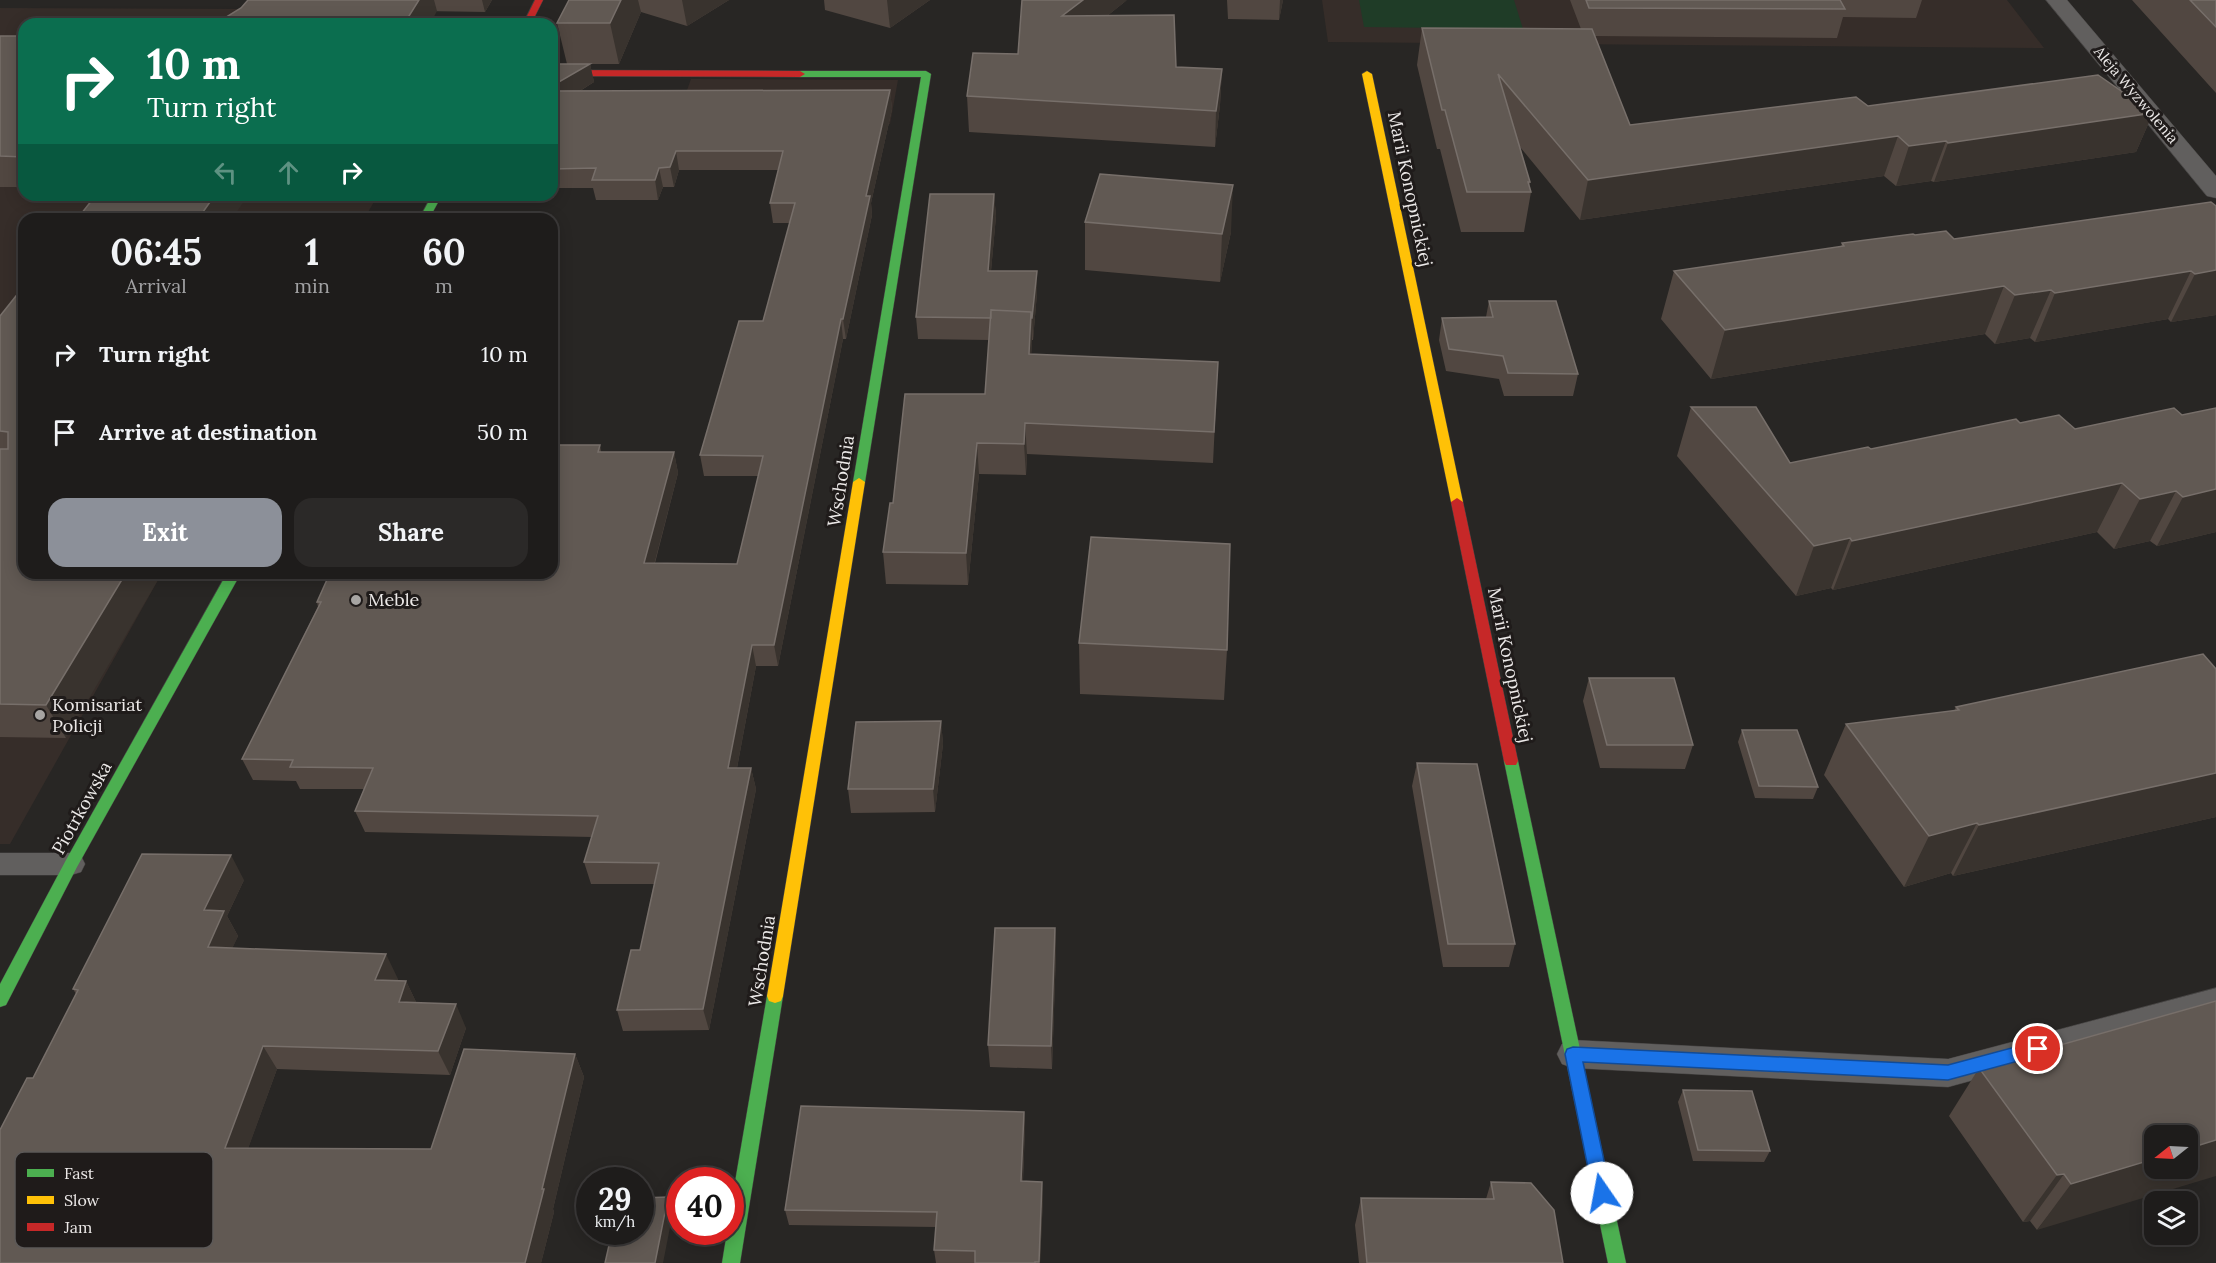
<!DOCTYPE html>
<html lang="en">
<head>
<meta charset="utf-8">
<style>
	body { margin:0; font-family:Lora,serif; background:#2b2928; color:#f1f3f6; height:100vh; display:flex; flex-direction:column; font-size:22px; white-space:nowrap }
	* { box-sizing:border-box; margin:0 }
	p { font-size:20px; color:#a1a1a3 }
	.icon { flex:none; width:33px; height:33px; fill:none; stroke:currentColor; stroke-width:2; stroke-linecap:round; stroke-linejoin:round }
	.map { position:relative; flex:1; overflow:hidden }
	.sheet { position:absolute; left:18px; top:213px; width:540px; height:366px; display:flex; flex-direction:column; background:#1e1c1b; border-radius:18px; box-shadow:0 3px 15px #0003,0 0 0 2px #3c3a3a }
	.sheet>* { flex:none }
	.banner { position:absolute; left:18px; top:18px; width:540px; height:183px; border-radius:18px; box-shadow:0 3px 15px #0003,0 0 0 2px #3c3a3a; background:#0b6e4f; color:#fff; overflow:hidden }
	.needle { width:39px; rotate:252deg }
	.controls { position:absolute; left:2144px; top:1125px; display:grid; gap:12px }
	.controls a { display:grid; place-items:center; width:54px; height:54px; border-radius:12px; background:#1e1c1b; box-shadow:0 3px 15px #0003,0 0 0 2px #3c3a3a; font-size:30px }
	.speed { position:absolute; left:576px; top:1167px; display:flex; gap:12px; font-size:30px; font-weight:700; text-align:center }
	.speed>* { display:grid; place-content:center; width:78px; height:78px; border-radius:50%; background:#1e1c1b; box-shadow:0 3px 15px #0003,0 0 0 2px #3c3a3a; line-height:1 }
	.speed small { font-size:15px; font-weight:400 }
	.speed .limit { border:9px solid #d22; background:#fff; color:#111 }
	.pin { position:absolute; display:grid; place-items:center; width:51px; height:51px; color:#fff; margin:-26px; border:3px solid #fff; border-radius:50%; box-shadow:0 2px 6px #0007 }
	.me { position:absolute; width:66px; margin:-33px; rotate:348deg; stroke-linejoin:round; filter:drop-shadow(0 0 4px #0008) }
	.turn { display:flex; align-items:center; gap:21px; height:126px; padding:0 30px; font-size:27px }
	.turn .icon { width:78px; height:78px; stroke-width:2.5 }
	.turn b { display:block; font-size:42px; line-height:51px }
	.lanes { display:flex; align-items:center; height:57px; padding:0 30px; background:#0003; justify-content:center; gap:30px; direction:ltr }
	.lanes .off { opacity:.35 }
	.eta { display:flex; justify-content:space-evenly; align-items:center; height:102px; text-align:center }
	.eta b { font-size:36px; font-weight:700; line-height:42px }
	.action { display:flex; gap:12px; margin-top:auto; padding:12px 30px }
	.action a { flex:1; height:69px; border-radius:18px; background:#8c9099; color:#fff; font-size:24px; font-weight:700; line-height:69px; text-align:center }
	.action a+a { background:#2b2928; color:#f1f3f6 }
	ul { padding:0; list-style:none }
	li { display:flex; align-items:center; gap:18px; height:78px; padding:0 30px }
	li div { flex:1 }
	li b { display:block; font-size:22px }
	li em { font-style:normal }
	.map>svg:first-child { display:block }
	.built { fill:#362d29 }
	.green { fill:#1f3c27 }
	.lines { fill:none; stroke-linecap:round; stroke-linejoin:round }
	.lane-casing { stroke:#454342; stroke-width:1 }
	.street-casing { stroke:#454342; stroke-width:1 }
	.fast-casing { stroke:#454342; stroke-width:1 }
	.slow-casing { stroke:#454342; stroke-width:1 }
	.jam-casing { stroke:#454342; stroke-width:1 }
	.lane { fill:#615f5e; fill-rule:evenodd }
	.street { fill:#615f5e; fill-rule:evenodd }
	.fast { fill:#4caf50; fill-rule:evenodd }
	.slow { fill:#ffc107; fill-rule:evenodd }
	.jam { fill:#c62828; fill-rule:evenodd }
	.wall { fill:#514741 }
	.shaded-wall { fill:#39332e }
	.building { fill:#615953; stroke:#776f6a; stroke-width:1.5 }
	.route { fill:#1a73e8; stroke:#114b97; stroke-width:1.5 }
	.poi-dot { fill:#a7a5a3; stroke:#1f1b1a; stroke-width:2 }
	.labels { text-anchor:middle; stroke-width:6; stroke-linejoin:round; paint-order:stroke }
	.far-street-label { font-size:15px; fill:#ece9e8; stroke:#1f1b1a }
	.street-label { font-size:18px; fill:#ece9e8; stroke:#1f1b1a }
	.poi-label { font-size:18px; fill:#ece9e8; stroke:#1f1b1a; text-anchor:start }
	.key { fill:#1f1b1a; stroke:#5c5958; stroke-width:1.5 }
	.key-label { font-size:16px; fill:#ece9e8 }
</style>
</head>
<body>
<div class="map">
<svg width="2216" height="1263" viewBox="0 0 2216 1263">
	<rect width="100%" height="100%" fill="#282624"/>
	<!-- built -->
	<path class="built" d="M1322,0H2007L2044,48L1328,42Z
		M0,8L243,9L231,24H24V195H378L364,219H24V573H162L10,844H0Z
		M691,79L898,80L890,124H800L673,129Z"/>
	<!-- green -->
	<path class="green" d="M1359,0H1514L1523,29L1364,27Z"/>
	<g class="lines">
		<!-- lane casing -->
		<g class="lane-casing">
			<path id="lane" d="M0,853H71L81,856L85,864L81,872L71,875H0Z
				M2216,988V1014L1948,1087L1573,1068L1562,1064L1557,1054L1562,1044L1573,1040L1948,1059Z"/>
		</g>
		<!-- street casing -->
		<g class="street-casing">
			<path id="street" d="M2046,0H2067L2216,176V198L2207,196Z"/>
		</g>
		<!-- fast casing -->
		<g class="fast-casing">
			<path id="fast" d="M926,71L931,74L865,482L859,486L853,482L921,77H800L795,74L800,71Z
				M432,195H442L429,219H419Z
				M227,573H241L77,867L6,1005L0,1007V984L66,860Z
				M1511,756L1516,757L1518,761L1626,1263H1608L1504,761L1506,757Z
				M775,989L781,991L783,996L740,1263H722L727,1232H730V1211L767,996L769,991Z"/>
		</g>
		<!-- slow casing -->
		<g class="slow-casing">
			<path id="slow" d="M1367,71L1372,74L1463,502L1457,506L1451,502L1362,74Z
				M859,478L865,482L783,996L781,1001L775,1003L769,1001L767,996L853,482Z"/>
		</g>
		<!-- jam casing -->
		<g class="jam-casing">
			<path id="jam" d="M535,0H543L531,24H523Z
				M552,70L800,71L805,74L800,77L552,76Z
				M1457,498L1463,502L1518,761L1516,765H1506L1504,761L1451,502Z"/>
		</g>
		<!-- lane -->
		<use href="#lane" class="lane"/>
		<!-- street -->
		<use href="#street" class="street"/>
		<!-- fast -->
		<use href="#fast" class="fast"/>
		<!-- slow -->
		<use href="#slow" class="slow"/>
		<!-- jam -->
		<use href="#jam" class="jam"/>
	</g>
	<!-- wall -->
	<path class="wall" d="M248,0H492L485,12L241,8Z
		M569,0H729L687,26L641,12L619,64H590L594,82L580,91L890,90L892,109L871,203L872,215L846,339H843L778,666H756L737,768H751L756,789L709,1030L623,1031L617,1010L640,950L654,884H591L584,862L592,837L365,832L355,811L364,789H300L296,781L253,780L242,759L318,607L317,602L552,573L600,445L601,452H674L678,473L655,563L737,564L758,476H704L700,455L763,321L790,223H773L770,203L778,170H679L674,187H663L658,200H596L593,188H552V66L567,64L557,23Z
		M824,0H930L890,28L825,10Z
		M1127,0L1107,16L1176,67L1222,69L1220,105L1215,147L969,132L967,96Z
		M1227,0H1283L1279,20L1228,19Z
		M1570,0H1922L1916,18L1843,17L1837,38L1595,36L1630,125L1868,106L2153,113L2136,152L1934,182L1931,181L1896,186L1884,176L1580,220L1520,147L1530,182L1529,186L1531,192L1524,232H1461L1440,149H1437L1417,65L1422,28L1581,29Z
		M2132,0H2216V93Z
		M0,36H24V187H0Z
		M994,194L996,216L991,271H1037V293L1033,340H1032L1031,354L1218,362L1213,463L1027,454L1026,475L979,474L968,585L886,584L883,552L893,503L985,394L989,340L918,339L916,317Z
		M2216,206V315L2171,322L2168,319L2035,342L2030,338L1995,344L1985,334L1711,379L1661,319L1674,271L1841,247L1842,243L1915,235L1954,239Z
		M1085,222L1231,232L1220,282L1085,270Z
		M1489,301L1578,374L1573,396H1504L1499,379L1446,371L1439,340L1442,318L1486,317Z
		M0,316L66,738L0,737Z
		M1691,407L1790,463L2020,423L2075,429L2174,408L2216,532L2157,546L2150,541L2114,549L2097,532L1833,590L1831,588L1796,596L1677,456Z
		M1079,643L1227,650L1224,700L1080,694Z
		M2216,669V817L1953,876L1951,873L1904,887L1824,775L1846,724L1954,711L1956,707Z
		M1589,678L1693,745L1685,769L1600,768L1583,701Z
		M941,721L943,744L935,812L851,813L848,789Z
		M1742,730L1818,787L1813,799L1755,798L1738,742Z
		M1417,763L1515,944L1509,967H1443L1412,786Z
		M244,880L227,916L238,936L232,948L398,979L397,981H406L416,1002L466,1028L450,1075L277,1069L248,1148L431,1149L575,1054L584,1077L553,1209L554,1212L541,1263H0L33,1078L76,994L73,989Z
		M1055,928L1056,951L1052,1069L990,1067L988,1045Z
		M2216,1001L2037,1230L2030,1221L2023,1222L1949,1116L1979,1068Z
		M1683,1090L1770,1151L1764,1162L1693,1161L1678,1102Z
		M1024,1112L1025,1127L1023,1181L1043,1197L1040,1263H936L934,1250L936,1227L789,1225L785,1210Z
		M1491,1182L1563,1263H1359L1355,1225L1361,1198L1486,1199Z"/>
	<!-- shaded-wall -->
	<path class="shaded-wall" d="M419,0H434L437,11L430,24H404Z
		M482,0H492L485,12Z
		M621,0H638L641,12L619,64L610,23Z
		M682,0H729L687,26Z
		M887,0H930L890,28Z
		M1083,0H1127L1063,51L1062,16Z
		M1280,0H1283L1279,20Z
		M590,64L594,82L552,108V86Z
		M1222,69L1220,105L1215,147L1216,111Z
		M890,90L892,109L871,203L872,215L846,339L843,319L866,196Z
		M2153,113L2136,152L1934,182L1948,143Z
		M1898,136L1884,176L1580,220L1588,180Z
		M1946,141L1931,181L1896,186L1909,146Z
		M676,151L679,170L674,187L670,167Z
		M659,168L663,187L658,200L655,180Z
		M1233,185L1231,232L1220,282L1222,234Z
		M994,194L996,216L989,293L988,271Z
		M215,195H248L232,219H198Z
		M2216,270V315L2171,322L2195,274Z
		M1037,271V293L1033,340L1032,318Z
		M2191,271L2168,319L2035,342L2055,293Z
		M2004,286L1985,334L1711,379L1725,330Z
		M2051,290L2030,338L1995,344L2015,295Z
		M1031,312L1032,343L1030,384L1029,354Z
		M841,319L843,339L778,666L774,645Z
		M1025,423L1027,454L1026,475L1024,444Z
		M977,443L979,474L968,585L966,553Z
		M674,452L678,473L649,584L644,563Z
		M2122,483L2097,532L1833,590L1852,541Z
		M2216,489V532L2157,546L2183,497Z
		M2176,491L2150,541L2114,549L2140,499Z
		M1850,538L1831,588L1796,596L1814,546Z
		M126,573H162L66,738L46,705Z
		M752,645L756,666L733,789L728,768Z
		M941,721L943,744L935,812L933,789Z
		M751,768L756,789L709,1030L703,1009Z
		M2216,773V817L1953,876L1979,825Z
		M1977,823L1951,873L1904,887L1929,836Z
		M231,855L244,880L227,916L238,936L222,971L208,947L204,910Z
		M1055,928L1056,951L1052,1069L1051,1046Z
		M386,954L398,979L387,1004L375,980Z
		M406,981L418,1006L399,1002Z
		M456,1004L466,1028L450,1075L438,1051Z
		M263,1046L277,1069L240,1171L225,1148Z
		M575,1054L584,1077L553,1209L554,1212L541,1263H525L542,1189Z
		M1024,1112L1025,1127L1022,1196L1021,1181Z
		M2216,1140V1176L2037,1230L2071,1184L2154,1159V1168H2187V1149Z
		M2064,1174L2030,1221L2023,1222L2057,1175Z
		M1042,1182L1043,1197L1040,1263H1039Z
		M668,1197L673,1212L663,1263H655Z"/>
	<!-- building -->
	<path class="building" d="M248,0H419L404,24H215L241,8Z
		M569,0H621L610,23H557Z
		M1022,0H1083L1062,16L1174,15L1176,67L1222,69L1216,111L967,96L973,53L1018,54Z
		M1586,0H1840L1845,9L1589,8Z
		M2190,0H2216V27Z
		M1422,28L1592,29L1630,125L1856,97L1868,106L2098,75L2153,113L1948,143L1946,141L1909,146L1898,136L1588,180L1498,74L1530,182H1528L1531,192H1467L1445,110H1442Z
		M0,36H24V157L0,156Z
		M553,64H590L552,86V66Z
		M890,90L866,196H870L843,319H841L774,645H752L728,768H751L703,1009L617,1010L631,950H640L659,863L584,862L598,816L355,811L373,768L290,767L293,760L242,759L321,602H317L330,573H552V445H600L598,452H674L644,563L737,564L763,456L700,455L739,321H763L795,203H770L783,151H676L670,167L659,168L655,180H592L596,168L552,169V91Z
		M1100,174L1233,185L1222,234L1085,222Z
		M930,194H994L988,271H1037L1032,318H1031V312L991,310V318L916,317Z
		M96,195H215L198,219H77Z
		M2211,202L2216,206V270L2195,274L2191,271L2055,293L2051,290L2015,295L2004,286L1725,330L1674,271L1844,246L1842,243L1913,234L1915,235L1946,231L1954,239Z
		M24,286V573H126L46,705L0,704V449H8V432L0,431V316Z
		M1489,301H1556L1578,374L1508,373L1503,356L1449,349L1442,318L1493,317Z
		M991,310L1031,312L1029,354L1218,362L1214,432L1025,423L1024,444L977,443L966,553L883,552L890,503H893L905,394H985Z
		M1691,407H1756L1790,463L1868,447L1871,449L2016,419L2020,423L2059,415L2075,429L2174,408L2182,415L2216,408V489L2183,497L2176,491L2140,499L2122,483L1852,541L1850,538L1814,546Z
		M1091,537L1230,544L1227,650L1079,643Z
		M2203,654L2216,669V773L1979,825L1977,823L1929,836L1846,724L1959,710L1956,707Z
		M1589,678H1674L1693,745H1607Z
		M941,721L933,789H848L856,722Z
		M1742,730H1797L1818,787L1759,786Z
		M1417,763L1477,764L1515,944H1448Z
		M142,854L231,855L204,910L224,911L208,947L386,954L375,980L406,981L399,1002L456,1004L438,1051L263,1046L225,1148L431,1149L464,1049L575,1054L542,1189H544L525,1263H0V1130L27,1078H33L78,990L73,989Z
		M995,928H1055L1051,1046L988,1045Z
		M2216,1001V1140L2187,1149V1136H2154V1159L2071,1184L2064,1174L2057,1175L1979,1068Z
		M1683,1090L1752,1091L1770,1151L1698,1150Z
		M801,1106L1024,1112L1021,1181L1042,1182L1039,1262H1035V1263H975V1251L934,1250L937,1212L785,1210Z
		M1491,1182L1531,1183L1554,1210L1563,1263H1367L1361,1198L1494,1199Z
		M668,1197L655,1263H605L612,1232H640V1198Z"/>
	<!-- route -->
	<path class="route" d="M2038,1041L2044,1043L2046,1049L2044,1054L1948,1080L1583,1062L1611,1193L1609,1199L1602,1202L1596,1199L1593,1193L1565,1054L1567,1049L1573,1047L1948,1065Z"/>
	<!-- markers -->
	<g class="poi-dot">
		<circle cx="356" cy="600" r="6"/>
		<circle cx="40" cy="715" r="6"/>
	</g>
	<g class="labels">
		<!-- far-street labels -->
		<g class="far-street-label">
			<text transform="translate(2136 95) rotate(50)" y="5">Aleja Wyzwolenia</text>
		</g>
		<!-- street labels -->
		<g class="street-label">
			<text transform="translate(1410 189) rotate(78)" y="6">Marii Konopnickiej</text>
			<text transform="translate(841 481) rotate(-81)" y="6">Wschodnia</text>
			<text transform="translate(1510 665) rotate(78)" y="6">Marii Konopnickiej</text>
			<text transform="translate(82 808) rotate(-61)" y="6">Piotrkowska</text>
			<text transform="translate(762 961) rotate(-81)" y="6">Wschodnia</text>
		</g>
		<!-- poi labels -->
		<g class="poi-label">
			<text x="368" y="606">Meble</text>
			<text x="52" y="711">Komisariat<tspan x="52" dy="21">Policji</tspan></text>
		</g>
	</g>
	<!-- legend -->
	<rect x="15" y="1152" width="198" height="96" rx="9" class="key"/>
	<rect x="27" y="1169" width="27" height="8" fill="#4caf50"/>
	<rect x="27" y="1196" width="27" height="8" fill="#ffc107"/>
	<rect x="27" y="1223" width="27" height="8" fill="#c62828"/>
	<g class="key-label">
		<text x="64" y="1179">Fast</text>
		<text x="64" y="1206">Slow</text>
		<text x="64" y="1233">Jam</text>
	</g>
</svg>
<div class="controls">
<a><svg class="needle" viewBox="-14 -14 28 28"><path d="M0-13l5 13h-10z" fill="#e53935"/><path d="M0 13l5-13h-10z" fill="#a1a1a3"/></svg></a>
<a><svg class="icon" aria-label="layers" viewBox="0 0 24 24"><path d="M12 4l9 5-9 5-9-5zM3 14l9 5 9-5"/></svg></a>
</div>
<div class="speed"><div>29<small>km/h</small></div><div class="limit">40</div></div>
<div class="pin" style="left:2038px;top:1049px;background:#d93025"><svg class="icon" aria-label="arrive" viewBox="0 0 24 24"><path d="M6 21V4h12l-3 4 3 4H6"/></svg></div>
<svg class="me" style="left:1602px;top:1193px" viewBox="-20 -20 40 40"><circle r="19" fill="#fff"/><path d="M0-13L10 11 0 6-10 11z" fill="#1a73e8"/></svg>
<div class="banner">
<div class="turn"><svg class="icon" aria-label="right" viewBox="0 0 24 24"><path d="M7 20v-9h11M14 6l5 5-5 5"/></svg><div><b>10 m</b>Turn right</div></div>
<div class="lanes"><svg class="icon off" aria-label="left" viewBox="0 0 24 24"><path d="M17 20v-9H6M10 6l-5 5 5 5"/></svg><svg class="icon off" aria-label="ahead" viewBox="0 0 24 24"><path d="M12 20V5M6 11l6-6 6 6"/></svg><svg class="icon" aria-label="right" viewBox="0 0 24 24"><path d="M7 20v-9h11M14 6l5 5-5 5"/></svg></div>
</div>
<section class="sheet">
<div class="eta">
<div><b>06:45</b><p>Arrival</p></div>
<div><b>1</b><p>min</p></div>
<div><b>60</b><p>m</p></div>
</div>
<ul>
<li><svg class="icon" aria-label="right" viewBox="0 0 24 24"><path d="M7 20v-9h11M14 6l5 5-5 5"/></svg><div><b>Turn right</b></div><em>10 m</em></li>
<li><svg class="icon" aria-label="arrive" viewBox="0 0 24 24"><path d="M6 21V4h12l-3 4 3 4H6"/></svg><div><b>Arrive at destination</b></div><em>50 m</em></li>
</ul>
<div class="action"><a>Exit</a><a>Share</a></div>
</section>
</div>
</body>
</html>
